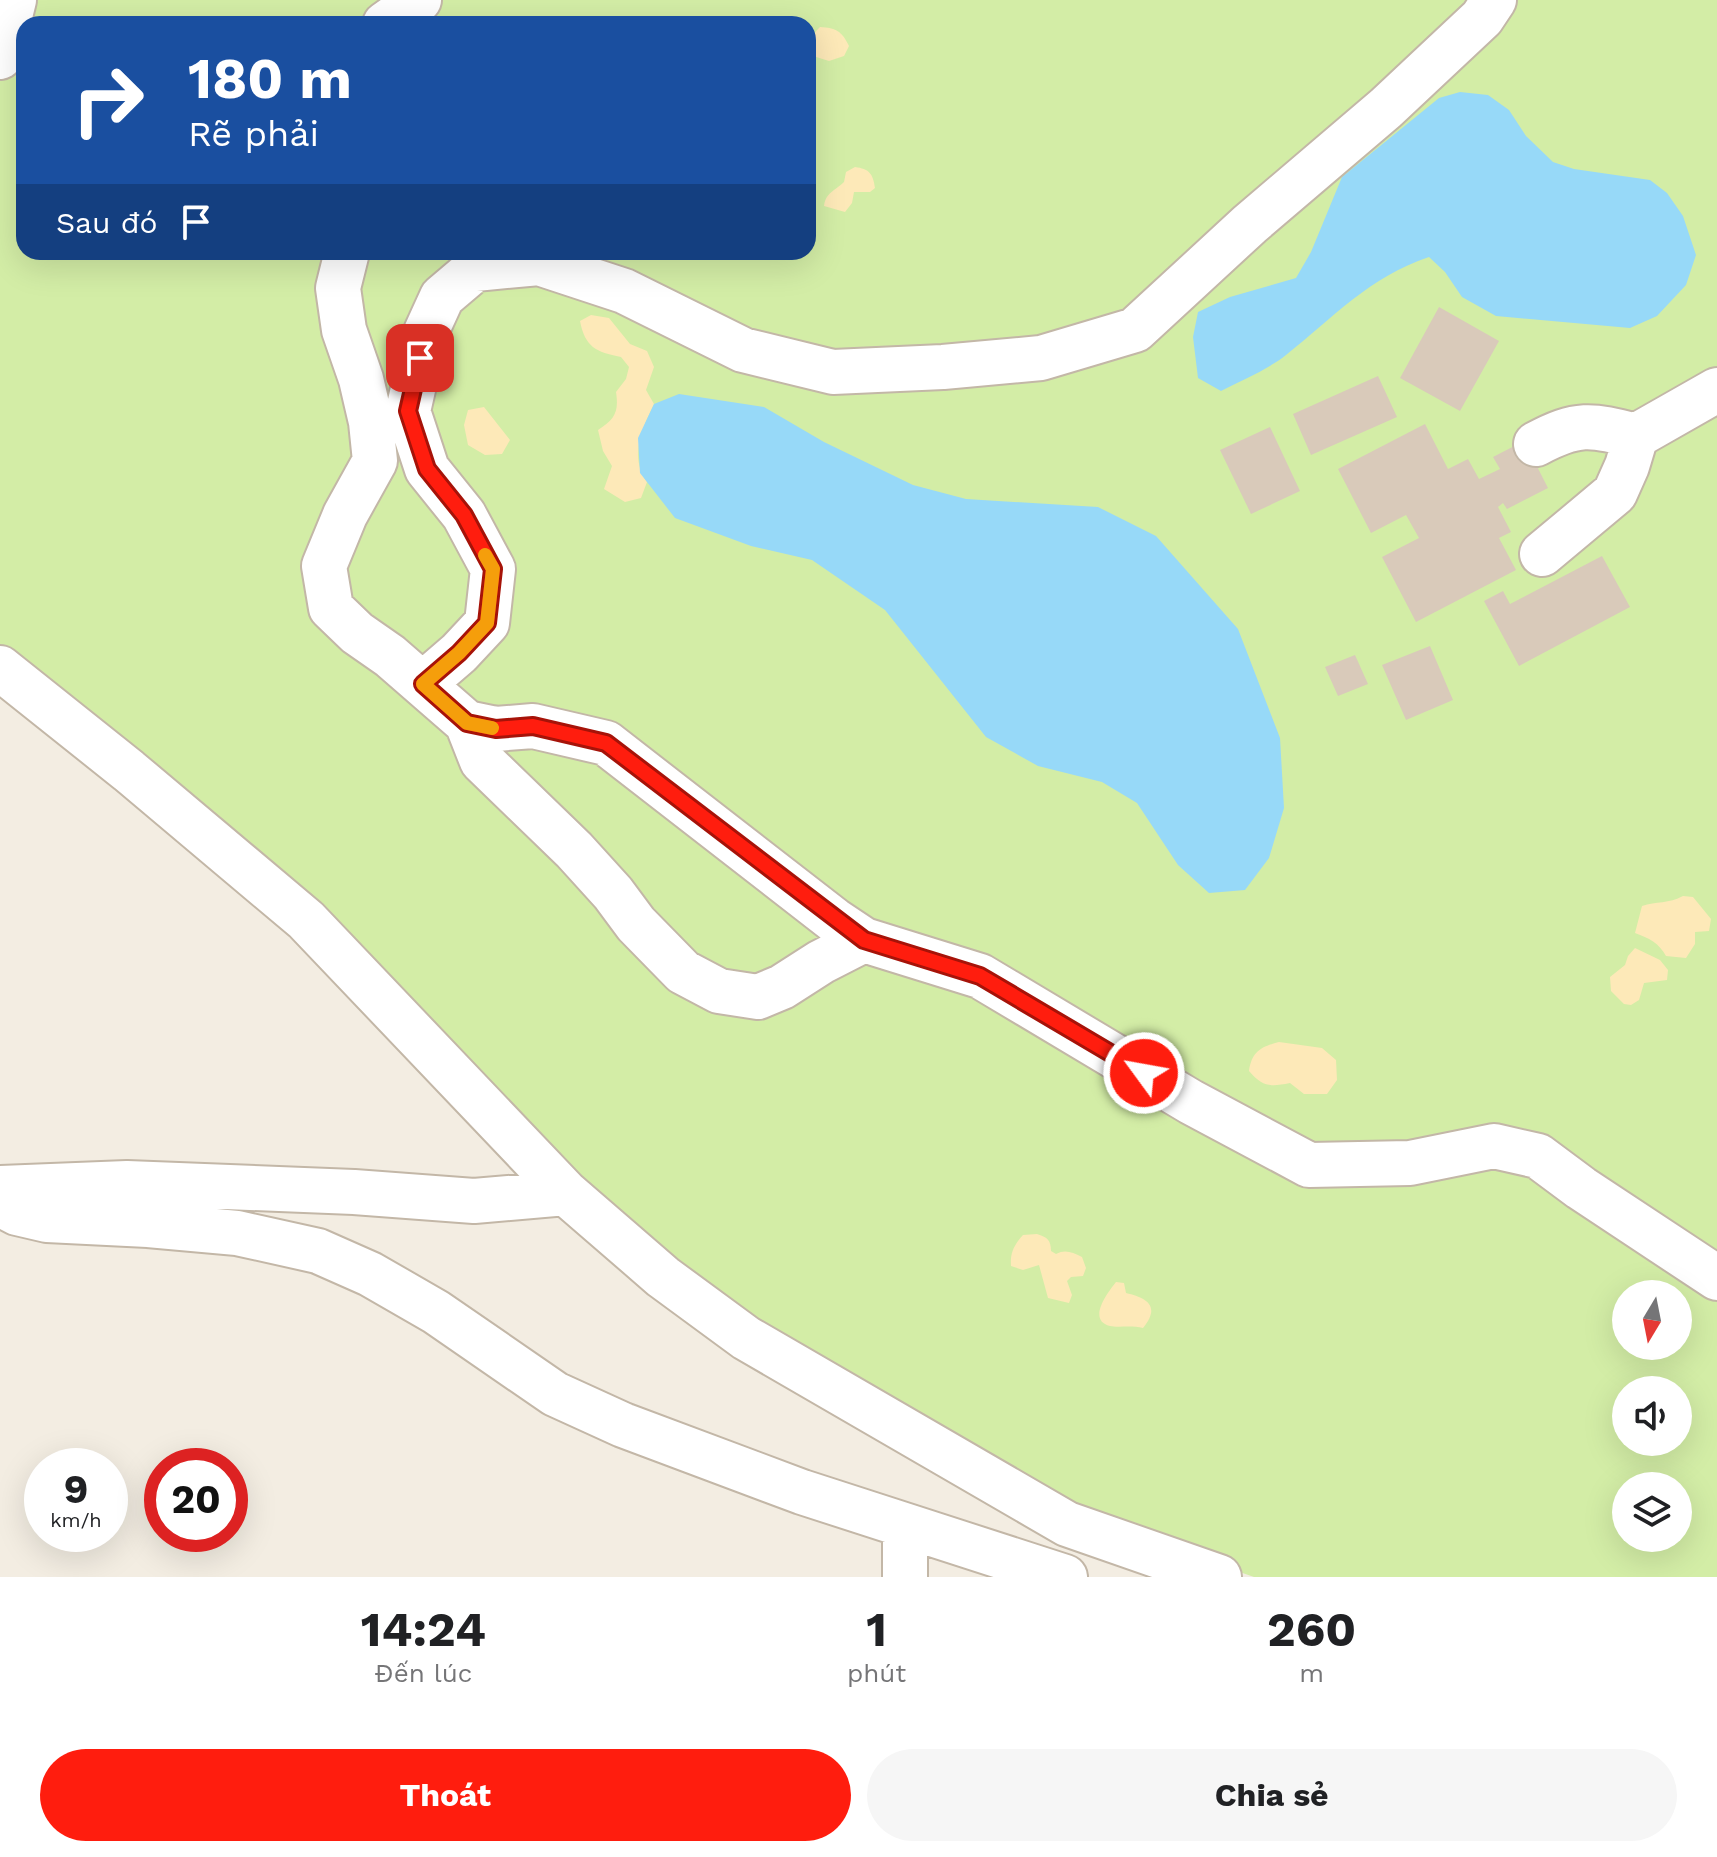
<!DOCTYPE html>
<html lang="vi">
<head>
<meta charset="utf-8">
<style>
	body { margin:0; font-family:"Work Sans",sans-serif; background:#f6f6f6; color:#202124; height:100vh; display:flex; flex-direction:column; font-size:30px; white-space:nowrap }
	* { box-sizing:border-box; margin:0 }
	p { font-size:26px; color:#757577 }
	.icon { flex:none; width:44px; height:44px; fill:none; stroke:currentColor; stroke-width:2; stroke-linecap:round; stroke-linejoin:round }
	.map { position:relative; height:1577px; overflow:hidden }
	.sheet { display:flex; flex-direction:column; background:#fff; flex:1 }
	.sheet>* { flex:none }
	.top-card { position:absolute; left:16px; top:16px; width:800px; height:244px; border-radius:24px; box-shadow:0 8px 32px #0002; background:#1a4fa0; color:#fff; overflow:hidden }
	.needle { width:52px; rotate:190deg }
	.controls { position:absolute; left:1612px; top:1280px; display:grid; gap:16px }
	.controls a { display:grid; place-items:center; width:80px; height:80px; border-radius:50%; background:#fff; box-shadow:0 8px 32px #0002; font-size:40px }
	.speed { position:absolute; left:24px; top:1448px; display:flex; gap:16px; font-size:40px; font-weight:700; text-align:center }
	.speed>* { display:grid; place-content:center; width:104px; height:104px; border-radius:50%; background:#fff; box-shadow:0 8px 32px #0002; line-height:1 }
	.speed small { font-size:20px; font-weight:400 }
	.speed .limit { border:12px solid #d22; background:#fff; color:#111 }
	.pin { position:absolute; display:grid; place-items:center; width:68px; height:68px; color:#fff; margin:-34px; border-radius:16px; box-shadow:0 4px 12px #0006 }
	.me { position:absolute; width:88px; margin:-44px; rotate:302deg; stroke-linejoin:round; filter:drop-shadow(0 0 6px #0008) }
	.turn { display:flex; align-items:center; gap:28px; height:168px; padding:0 40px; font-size:36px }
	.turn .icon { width:104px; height:104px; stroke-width:2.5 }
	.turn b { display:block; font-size:56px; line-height:68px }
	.then { display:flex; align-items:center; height:76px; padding:0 40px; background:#0003; gap:16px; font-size:30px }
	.eta { display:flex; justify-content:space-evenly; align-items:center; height:136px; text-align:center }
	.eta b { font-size:48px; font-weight:700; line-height:56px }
	.cta { display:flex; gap:16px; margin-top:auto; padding:16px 40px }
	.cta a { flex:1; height:92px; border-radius:48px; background:#ff1d0e; color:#fff; font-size:32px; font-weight:700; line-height:92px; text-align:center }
	.cta a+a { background:#f6f6f6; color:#202124 }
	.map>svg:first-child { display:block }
	.green { fill:#d3eda6; fill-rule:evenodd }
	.sand { fill:#fde9b8 }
	.water { fill:#97d9f8 }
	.building { fill:#d9caba }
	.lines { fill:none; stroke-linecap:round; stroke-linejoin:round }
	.minor-casing { stroke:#c3b7a7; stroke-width:48 }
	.minor { stroke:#fff; stroke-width:44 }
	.route-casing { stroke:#a61309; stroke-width:20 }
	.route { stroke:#ff1d0e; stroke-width:14 }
	.slow { stroke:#f59e0b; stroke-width:14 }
</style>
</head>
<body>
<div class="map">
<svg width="1717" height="1577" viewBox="0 0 1717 1577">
	<rect width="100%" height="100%" fill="#f3ede2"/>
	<!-- green -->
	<path class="green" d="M0,0H1717V1577H1254L1073,1514L669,1267L0,653ZM24,24H808V252H24ZM1626,1294H1678V1346H1626ZM1626,1390H1678V1442H1626ZM1626,1486H1678V1538H1626Z"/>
	<!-- sand -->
	<path class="sand" d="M820,27C836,28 842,31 849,46L844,56L829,61L813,56C806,44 811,36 820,27Z
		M855,167C869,169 873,173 875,188L870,192H854L852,203L845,212L824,206C826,192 835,191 844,182L846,172Z
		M591,315L609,318L630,344L647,351L654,367L646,390L654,404C642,429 629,457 647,482L641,498L625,502L604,489L612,466L603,451L598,430C615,419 619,412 616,392L626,379L629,367L621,357C596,352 585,347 580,321Z
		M484,407L510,440L502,454L485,455L468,445L464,425L468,410Z
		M1683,896L1693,897L1711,919L1709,931L1695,932V944L1686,958L1666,956C1659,943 1649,938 1635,933L1642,906C1656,901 1669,904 1683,896Z
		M1635,948L1660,960L1668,970L1667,980L1644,983L1639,1000L1631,1005L1624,1004L1611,991L1610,977L1625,965L1628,956Z
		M1279,1042L1322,1048L1336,1060L1337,1080L1327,1094H1304L1290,1083C1270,1087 1263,1087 1249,1071C1252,1051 1261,1047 1279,1042Z
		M1037,1234C1047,1237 1051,1240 1051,1251L1056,1254C1065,1249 1072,1252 1082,1257L1086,1268L1083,1276L1071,1277L1067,1281L1072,1295L1069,1303L1048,1298L1039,1265L1023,1270L1011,1266C1010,1253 1014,1245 1023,1235Z
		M1116,1282L1124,1283L1126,1293C1147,1298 1161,1306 1143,1328C1131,1325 1118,1328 1110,1326C1086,1320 1109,1291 1116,1282Z"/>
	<!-- water -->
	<path class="water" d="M1460,92L1488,95L1509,110L1526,136L1553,162L1574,169L1650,180L1667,193L1683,216L1696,255L1686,285L1657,316L1630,328L1496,316L1462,297L1445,272L1429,257C1369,277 1334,317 1286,355C1267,370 1242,380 1221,391L1198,378L1193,337L1198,312L1230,297L1296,278L1311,252L1342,177L1439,98Z
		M679,394L764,407L824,442L913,485L966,499L1098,507L1156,536L1238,629L1280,738L1284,808L1269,858L1245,890L1209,893L1178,865L1137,803L1102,782L1038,766L986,737L885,610L812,560L751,546L675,518L640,473L638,438L654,404Z"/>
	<!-- building -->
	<path class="building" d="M1439,307L1499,341L1460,411L1400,378Z
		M1378,376L1397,417L1311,455L1293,414Z
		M1425,424L1448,469L1468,459L1479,479L1500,469L1493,457L1524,441L1548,488L1507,509L1503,503L1498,507L1511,532L1499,538L1516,570L1416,622L1382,557L1419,538L1406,515L1371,533L1338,469Z
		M1270,427L1300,491L1251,514L1220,450Z
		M1602,556L1630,607L1519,666L1484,601L1503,591L1510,604Z
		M1430,646L1453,700L1406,720L1382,665Z
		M1355,655L1368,684L1338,696L1325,667Z"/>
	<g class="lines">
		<!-- minor casing -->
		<g class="minor-casing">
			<path id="minor" d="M385,24L419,0
				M0,57L14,0
				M347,252L338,288L344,330L361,379L371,422L375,461L345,515L324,566L331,608L357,633L390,656L467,723L496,729L533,726L606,743L834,920L864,940L980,976L1191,1102L1309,1165L1410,1163L1494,1146L1538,1156L1581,1188L1717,1278
				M1536,444C1577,422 1591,424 1636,436L1717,390
				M1542,554L1615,493L1627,466L1636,436
				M0,668L129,771L306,920L566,1193L663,1277L746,1338L1067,1524L1219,1577
				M423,684L459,653L487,623L493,569L464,515L427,469L408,411L426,332L442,297L475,269L539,263L624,291L743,350L833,372L943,367L1041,358L1135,330L1250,224L1386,108L1482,18L1494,0
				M467,723L482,761L574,850L613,893L636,924L683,972L719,991L758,997L782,987L821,962L864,940
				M0,1188L127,1183L354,1192L474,1201L566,1193
				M0,1204L17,1213L47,1220L148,1225L237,1233L318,1251L370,1274L436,1312L555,1394L623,1425L802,1492L1065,1577
				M905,1528V1577"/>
		</g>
		<!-- minor -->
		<use href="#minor" class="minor"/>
	</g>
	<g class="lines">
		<!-- route casing -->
		<g class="route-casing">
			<path id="route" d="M420,358L408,411L427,469L464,515L493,569L487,623L459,653L423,684L467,723L496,729L533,726L606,743L864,940L980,976L1144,1073"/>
		</g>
		<!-- route -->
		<use href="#route" class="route"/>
		<!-- slow -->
		<path class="slow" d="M485,555L493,569L487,623L459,653L423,684L467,723L492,728"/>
	</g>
</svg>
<div class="controls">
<a><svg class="needle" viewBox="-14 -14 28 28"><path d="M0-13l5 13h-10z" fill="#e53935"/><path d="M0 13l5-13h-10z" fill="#757577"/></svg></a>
<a><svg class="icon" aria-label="sound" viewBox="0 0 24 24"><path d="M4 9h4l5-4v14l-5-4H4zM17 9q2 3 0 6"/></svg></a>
<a><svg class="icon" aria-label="layers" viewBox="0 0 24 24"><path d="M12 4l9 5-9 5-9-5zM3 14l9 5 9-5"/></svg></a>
</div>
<div class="speed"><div>9<small>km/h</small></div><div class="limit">20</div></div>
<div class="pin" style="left:420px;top:358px;background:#d93025"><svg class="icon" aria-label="arrive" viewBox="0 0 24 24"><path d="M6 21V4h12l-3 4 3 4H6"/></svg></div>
<svg class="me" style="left:1144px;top:1073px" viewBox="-20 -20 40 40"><circle r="17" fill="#ff1d0e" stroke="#fff" stroke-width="3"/><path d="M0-11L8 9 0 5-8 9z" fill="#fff"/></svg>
<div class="top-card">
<div class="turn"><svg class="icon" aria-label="right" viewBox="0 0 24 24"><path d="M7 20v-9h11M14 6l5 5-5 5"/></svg><div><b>180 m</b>Rẽ phải</div></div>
<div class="then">Sau đó<svg class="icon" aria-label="arrive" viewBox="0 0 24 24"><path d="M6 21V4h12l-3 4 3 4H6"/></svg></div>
</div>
</div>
<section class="sheet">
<div class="eta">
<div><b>14:24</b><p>Đến lúc</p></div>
<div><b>1</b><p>phút</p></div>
<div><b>260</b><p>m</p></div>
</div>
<div class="cta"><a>Thoát</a><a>Chia sẻ</a></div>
</section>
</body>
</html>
